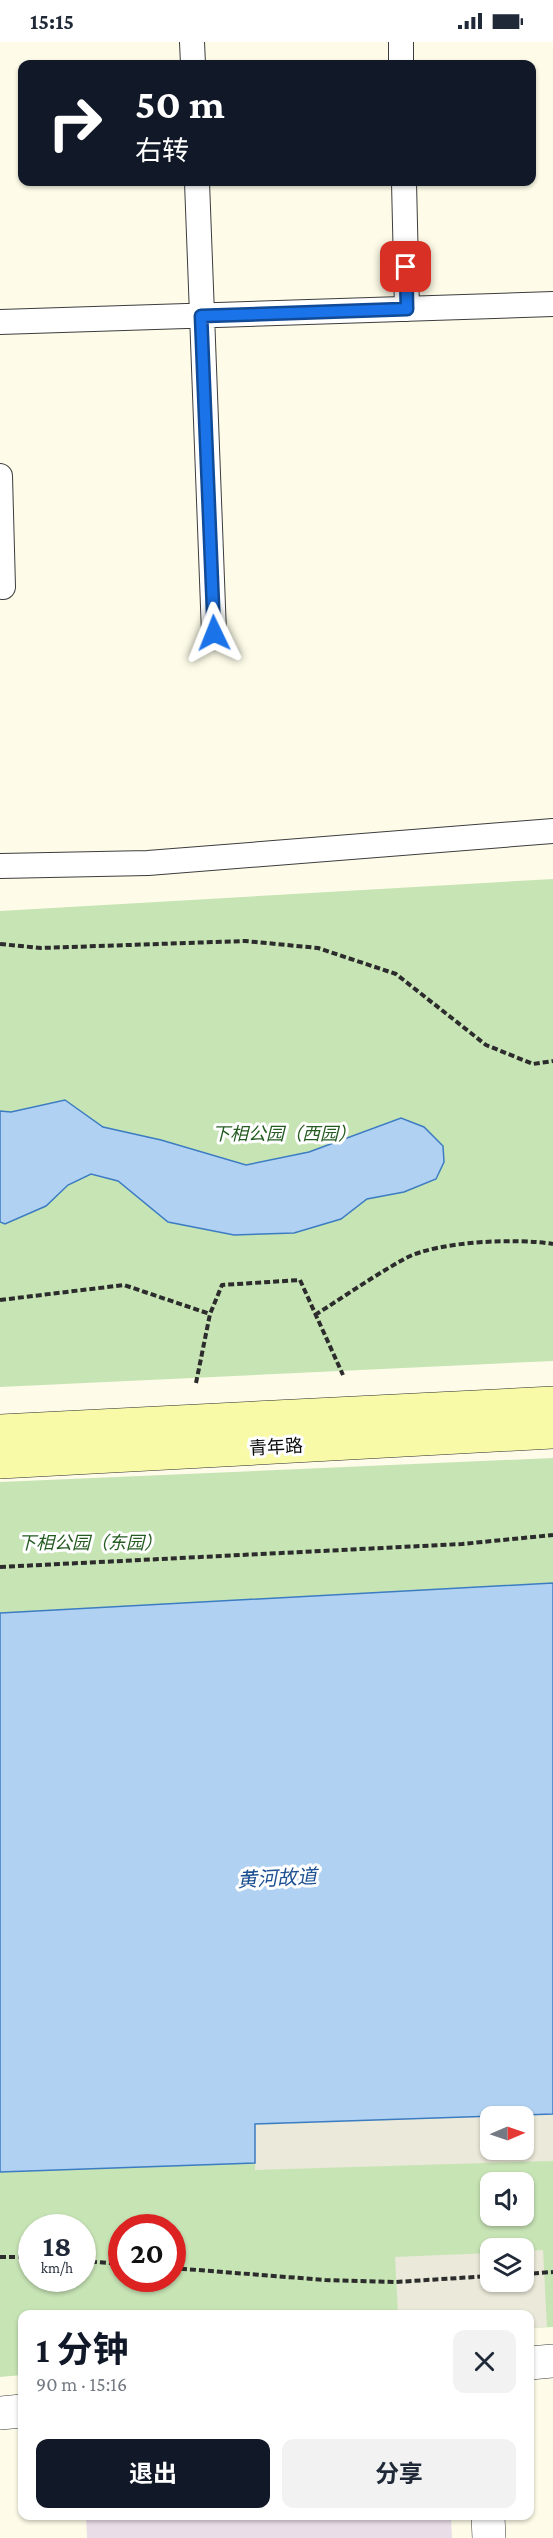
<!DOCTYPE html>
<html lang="zh">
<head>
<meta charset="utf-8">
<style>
	body { margin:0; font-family:"Crimson Pro","Noto Sans SC",serif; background:#f2f2f3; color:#1f2937; height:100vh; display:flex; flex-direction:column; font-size:22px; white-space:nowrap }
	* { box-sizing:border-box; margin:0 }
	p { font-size:20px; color:#747a83 }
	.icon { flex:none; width:33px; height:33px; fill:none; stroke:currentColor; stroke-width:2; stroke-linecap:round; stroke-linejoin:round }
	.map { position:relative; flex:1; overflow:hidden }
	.sheet { position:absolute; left:18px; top:2268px; width:516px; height:210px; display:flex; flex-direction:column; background:#fff; border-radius:12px; box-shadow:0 2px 4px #0004 }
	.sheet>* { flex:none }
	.banner { position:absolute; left:18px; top:18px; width:518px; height:126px; border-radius:12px; box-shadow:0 2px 4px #0004; background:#111827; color:#fff; overflow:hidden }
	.needle { width:39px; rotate:88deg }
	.controls { position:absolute; left:480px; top:2064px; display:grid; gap:12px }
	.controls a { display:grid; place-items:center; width:54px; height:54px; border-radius:12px; background:#fff; box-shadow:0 2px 4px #0004; font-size:30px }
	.speed { position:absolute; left:18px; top:2172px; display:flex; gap:12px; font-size:30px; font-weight:700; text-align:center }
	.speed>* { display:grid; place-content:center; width:78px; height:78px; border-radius:50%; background:#fff; box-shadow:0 2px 4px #0004; line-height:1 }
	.speed small { font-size:15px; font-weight:400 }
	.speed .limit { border:9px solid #d22; background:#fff; color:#111 }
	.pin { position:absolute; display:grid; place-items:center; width:51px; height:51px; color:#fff; margin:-26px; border-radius:12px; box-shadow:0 3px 9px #0006 }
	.me { position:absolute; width:66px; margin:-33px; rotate:358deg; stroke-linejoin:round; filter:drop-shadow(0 0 4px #0008) }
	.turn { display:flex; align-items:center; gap:21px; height:126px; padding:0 18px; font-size:27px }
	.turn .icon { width:78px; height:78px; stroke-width:2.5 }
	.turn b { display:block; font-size:42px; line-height:51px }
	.round { display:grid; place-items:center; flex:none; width:63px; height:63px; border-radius:12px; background:#f2f2f3 }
	.headline { display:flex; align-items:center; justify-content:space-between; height:102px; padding:0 18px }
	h1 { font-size:36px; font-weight:700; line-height:45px; color:#111827 }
	.action { display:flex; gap:12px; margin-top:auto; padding:12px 18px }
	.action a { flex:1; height:69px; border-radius:12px; background:#111827; color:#fff; font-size:24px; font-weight:700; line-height:69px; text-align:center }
	.action a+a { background:#f2f2f3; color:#1f2937 }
	.status { display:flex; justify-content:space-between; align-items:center; height:42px; padding:0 30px; background:#fff; direction:ltr }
	.status svg { height:16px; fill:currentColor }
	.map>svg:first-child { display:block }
	.industrial { fill:#e9dee8 }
	.green { fill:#c7e4b5; fill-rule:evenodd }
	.plaza { fill:#ebe9d9; fill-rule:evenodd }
	.water { fill:#b0d1f1; stroke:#3c7cc3; stroke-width:1.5 }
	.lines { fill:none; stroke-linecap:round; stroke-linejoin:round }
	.lane-casing { stroke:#3d3d3d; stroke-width:26 }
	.street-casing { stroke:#3d3d3d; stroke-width:34 }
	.secondary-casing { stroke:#2c2c2c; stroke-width:34 }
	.path { stroke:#2c2c2c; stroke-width:4; stroke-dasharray:6 3; stroke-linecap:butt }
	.lane { stroke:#fff; stroke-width:24 }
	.street { stroke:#fff; stroke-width:33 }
	.secondary { stroke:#f8faa7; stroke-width:33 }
	.route-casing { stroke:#114b97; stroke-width:15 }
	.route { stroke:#1a73e8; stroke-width:10 }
	.labels { text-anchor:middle; stroke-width:6; stroke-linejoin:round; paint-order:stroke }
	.park-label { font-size:18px; font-style:italic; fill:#245c20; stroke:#fff }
	.street-label { font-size:18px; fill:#0a0a0a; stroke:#fff }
	.water-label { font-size:20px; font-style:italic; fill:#1d5092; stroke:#fff }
</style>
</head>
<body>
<div class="status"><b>15:15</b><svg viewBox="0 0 49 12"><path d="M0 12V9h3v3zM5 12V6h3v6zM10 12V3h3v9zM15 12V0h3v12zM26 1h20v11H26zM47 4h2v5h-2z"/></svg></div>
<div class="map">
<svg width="553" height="2496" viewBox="0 0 553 2496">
	<rect width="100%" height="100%" fill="#fefce8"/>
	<!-- industrial -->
	<path class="industrial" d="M86,2474H451L452,2496H87Z"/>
	<!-- green -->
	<path class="green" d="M553,837V1319L0,1345V869Z
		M553,1416V1541L0,1571V1440Z
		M553,2072V2285L530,2286V2272H22V2333L0,2335V2130L255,2121V2083ZM490,2074H524V2108H490ZM490,2140H524V2174H490ZM32,2186H82V2236H32ZM122,2186H172V2236H122ZM490,2206H524V2240H490Z"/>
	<!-- plaza -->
	<path class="plaza" d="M553,2072V2119L255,2128V2083ZM490,2074H524V2108H490Z
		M543,2208L547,2285L530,2286V2272H398L395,2215L490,2211V2240H524V2209Z"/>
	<!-- water -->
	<path class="water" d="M65,1058L103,1085L161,1098L246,1123L309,1110L401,1076L424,1085L443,1104L444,1120L436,1137L404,1150L367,1157L341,1177L294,1191L234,1193L168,1180L118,1139L91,1132L68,1143L46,1164L5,1182L0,1180V1069L11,1070Z
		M553,1541V2072L255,2082V2121L0,2130V1571Z"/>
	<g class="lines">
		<!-- lane casing -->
		<g class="lane-casing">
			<path id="lane" d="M192,0L193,22
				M401,0V22
				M197,140L214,591
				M404,140L407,267
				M0,280L553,262
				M0,434L3,545
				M0,824L148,821L553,789"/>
		</g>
		<!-- street casing -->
		<g class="street-casing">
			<path id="street" d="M530,2321L553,2319
				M0,2371L22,2369
				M488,2474L489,2496"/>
		</g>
		<!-- secondary casing -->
		<g class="secondary-casing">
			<path id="secondary" d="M0,1389L553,1361
				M0,1420L553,1390"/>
		</g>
		<!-- path -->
		<path class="path" d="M0,902L41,906L245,899L318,906L396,932L486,1003L533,1022L553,1019
			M0,1258L124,1243L210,1272
			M315,1273C345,1254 375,1233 406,1216C439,1199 517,1196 553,1202
			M196,1341L210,1272L222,1243L300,1238L343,1333
			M0,1525L462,1502L553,1493
			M0,2215H32
			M82,2219L122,2222
			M172,2226L325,2238L396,2240L490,2234
			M524,2232L553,2230"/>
		<!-- lane -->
		<use href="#lane" class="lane"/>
		<!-- street -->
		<use href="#street" class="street"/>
		<!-- secondary -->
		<use href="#secondary" class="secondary"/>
	</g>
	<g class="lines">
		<!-- route casing -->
		<g class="route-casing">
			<path id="route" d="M214,591L201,274L407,267L406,225"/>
		</g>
		<!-- route -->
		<use href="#route" class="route"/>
	</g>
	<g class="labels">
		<!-- park labels -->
		<g class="park-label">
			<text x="284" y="1098">下相公园（西园）</text>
			<text x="90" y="1507">下相公园（东园）</text>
		</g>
		<!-- street labels -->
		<g class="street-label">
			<text transform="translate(276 1405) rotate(-3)" y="6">青年路</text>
		</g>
		<!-- water labels -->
		<g class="water-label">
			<text transform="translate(277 1836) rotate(-3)" y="7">黄河故道</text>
		</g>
	</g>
</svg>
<div class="controls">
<a><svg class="needle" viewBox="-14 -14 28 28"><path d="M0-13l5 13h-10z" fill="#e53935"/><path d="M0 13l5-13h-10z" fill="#747a83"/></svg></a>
<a><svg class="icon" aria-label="sound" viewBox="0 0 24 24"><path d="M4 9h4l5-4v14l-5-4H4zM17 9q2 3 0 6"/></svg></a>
<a><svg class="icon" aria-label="layers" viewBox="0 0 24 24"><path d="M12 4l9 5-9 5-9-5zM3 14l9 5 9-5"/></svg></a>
</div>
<div class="speed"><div>18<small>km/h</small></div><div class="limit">20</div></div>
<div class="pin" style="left:406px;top:225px;background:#d93025"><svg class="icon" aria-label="arrive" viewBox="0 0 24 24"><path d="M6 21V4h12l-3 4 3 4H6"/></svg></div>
<svg class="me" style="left:214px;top:591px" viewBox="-20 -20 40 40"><path d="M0-17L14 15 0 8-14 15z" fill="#1a73e8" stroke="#fff" stroke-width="4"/></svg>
<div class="banner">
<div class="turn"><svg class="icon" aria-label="right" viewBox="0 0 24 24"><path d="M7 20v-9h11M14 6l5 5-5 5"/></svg><div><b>50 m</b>右转</div></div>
</div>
<section class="sheet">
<div class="headline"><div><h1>1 分钟</h1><p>90 m · 15:16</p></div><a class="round"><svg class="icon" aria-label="close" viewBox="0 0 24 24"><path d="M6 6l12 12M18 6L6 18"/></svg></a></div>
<div class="action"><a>退出</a><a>分享</a></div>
</section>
</div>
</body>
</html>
